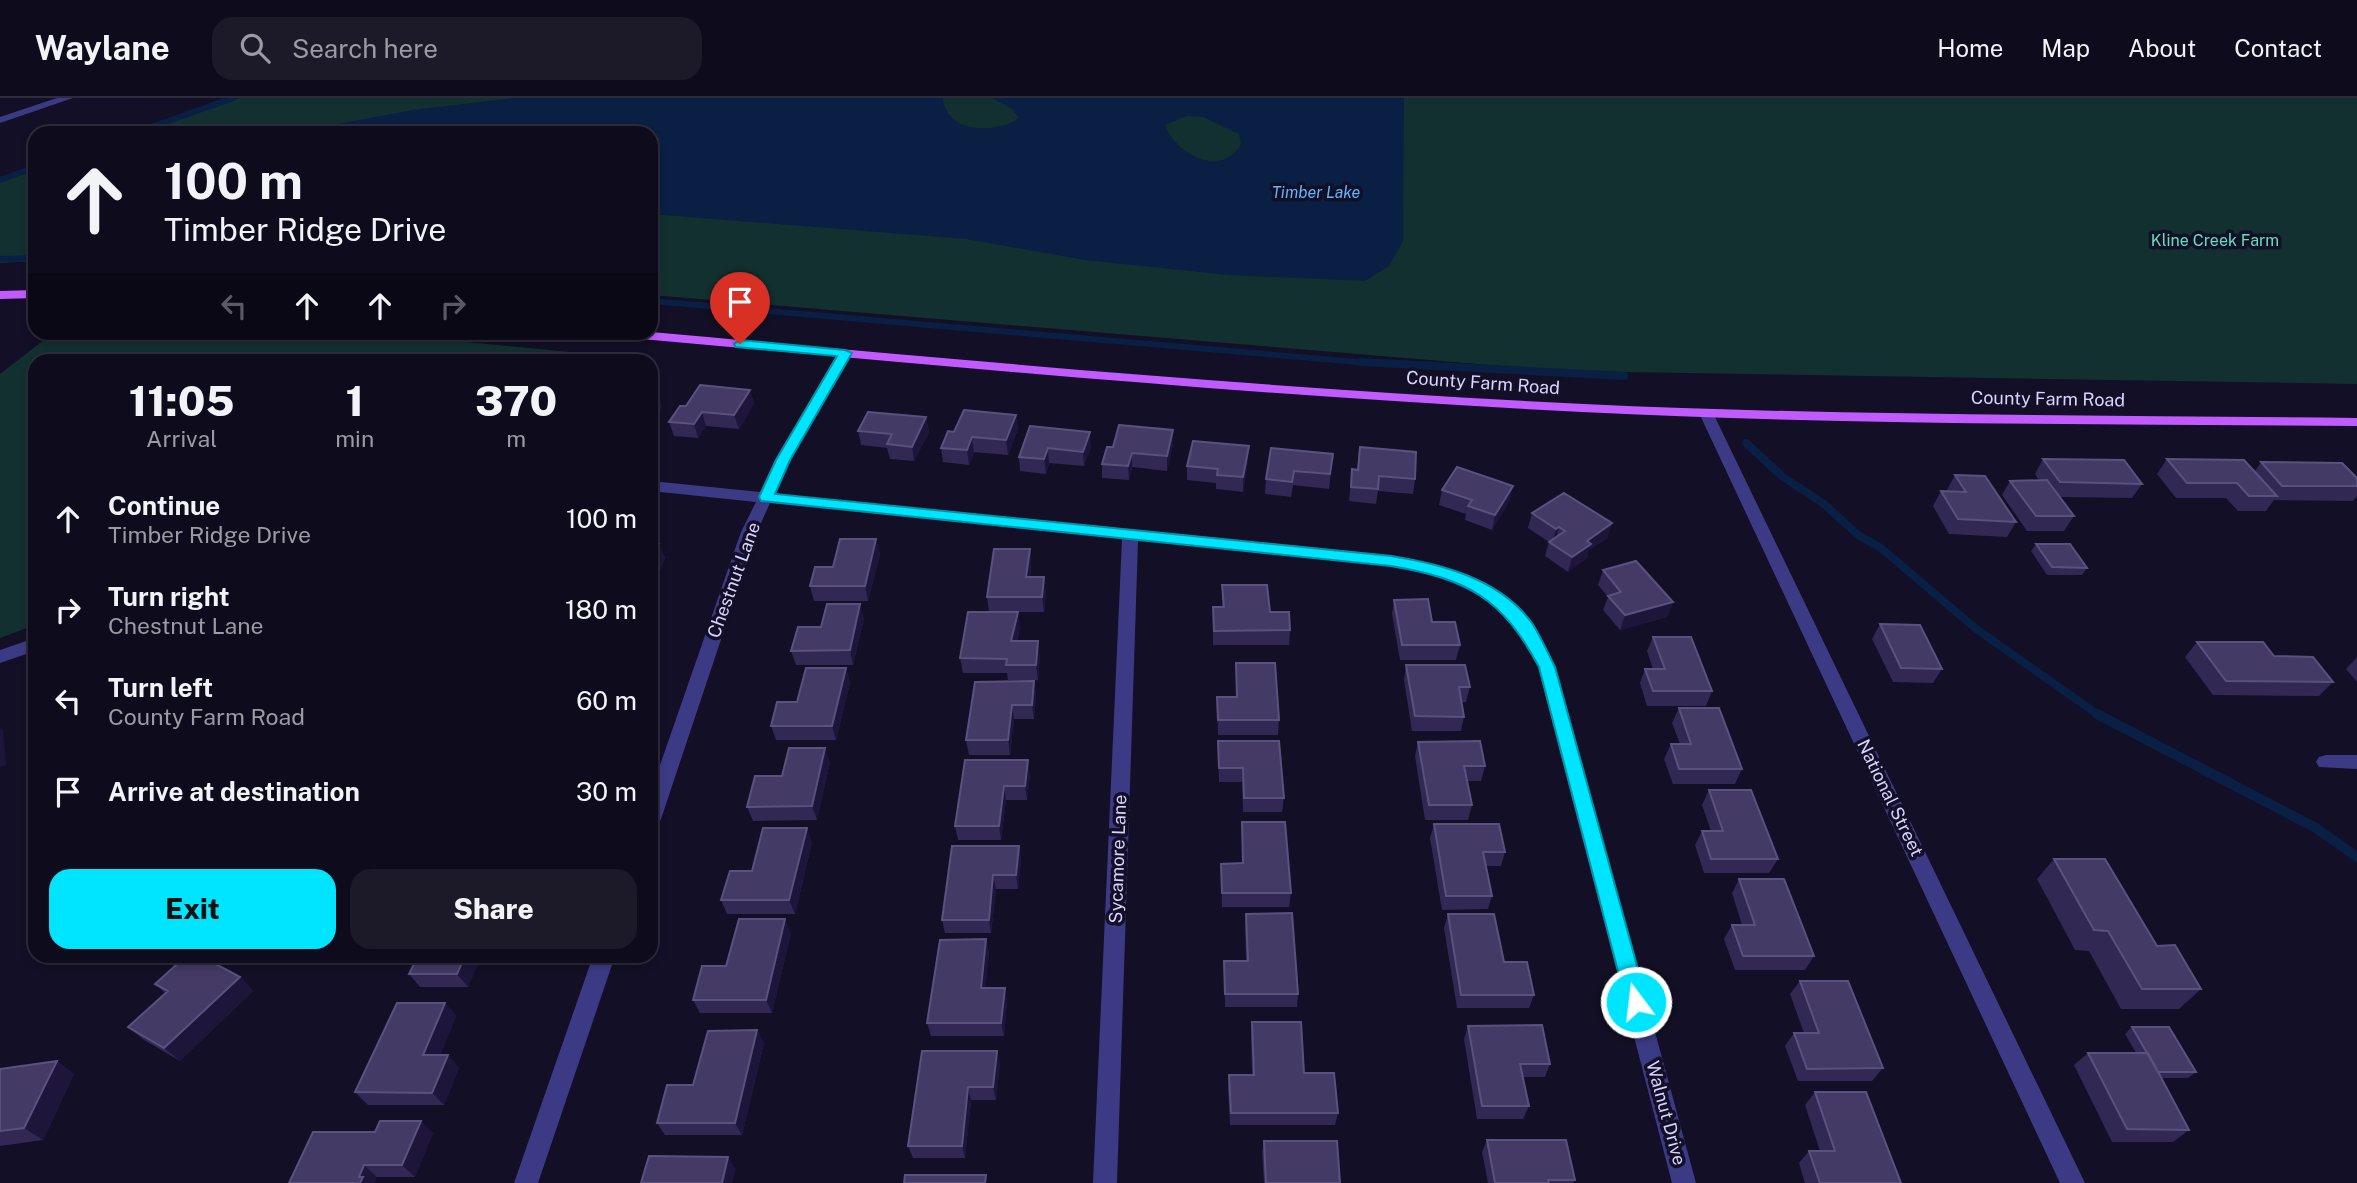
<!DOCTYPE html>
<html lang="en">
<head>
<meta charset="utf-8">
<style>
	body { margin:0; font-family:"Public Sans",sans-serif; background:#1c1929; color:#f1f3f6; height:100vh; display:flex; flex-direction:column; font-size:26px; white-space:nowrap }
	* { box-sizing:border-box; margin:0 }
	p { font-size:23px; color:#9b9ba3 }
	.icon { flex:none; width:38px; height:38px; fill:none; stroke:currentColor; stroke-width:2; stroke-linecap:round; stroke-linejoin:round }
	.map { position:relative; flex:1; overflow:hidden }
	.side { position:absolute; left:28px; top:256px; width:630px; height:609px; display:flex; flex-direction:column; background:#0e0b1c; border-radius:21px; box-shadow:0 4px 10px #0003,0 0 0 2px #2e2b3b }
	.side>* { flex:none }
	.banner { position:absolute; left:28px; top:28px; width:630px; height:214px; border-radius:21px; box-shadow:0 4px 10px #0003,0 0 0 2px #2e2b3b; background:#0e0b1c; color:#f1f3f6; overflow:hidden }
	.pin { position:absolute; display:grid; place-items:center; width:60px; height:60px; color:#fff; margin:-72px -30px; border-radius:50% 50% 50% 0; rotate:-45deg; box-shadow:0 0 7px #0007 }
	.pin .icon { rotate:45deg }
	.me { position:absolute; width:77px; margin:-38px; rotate:345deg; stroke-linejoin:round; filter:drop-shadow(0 0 5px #0008) }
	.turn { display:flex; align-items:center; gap:24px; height:147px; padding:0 21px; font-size:32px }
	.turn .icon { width:91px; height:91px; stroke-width:2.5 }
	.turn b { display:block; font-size:49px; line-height:60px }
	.lanes { display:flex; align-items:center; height:66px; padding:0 21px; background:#0003; justify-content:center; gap:35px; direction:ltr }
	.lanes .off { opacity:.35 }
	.eta { display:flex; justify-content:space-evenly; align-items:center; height:119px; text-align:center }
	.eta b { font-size:42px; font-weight:800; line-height:49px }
	.cta { display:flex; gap:14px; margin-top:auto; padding:14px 21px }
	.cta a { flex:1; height:80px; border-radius:21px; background:#00e5ff; color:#111; font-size:28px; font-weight:800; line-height:80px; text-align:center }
	.cta a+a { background:#1c1929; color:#f1f3f6 }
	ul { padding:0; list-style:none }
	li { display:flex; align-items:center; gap:21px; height:91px; padding:0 21px }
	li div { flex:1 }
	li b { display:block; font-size:26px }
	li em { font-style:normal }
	header { display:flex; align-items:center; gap:42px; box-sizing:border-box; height:98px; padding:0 35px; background:#0e0b1c; border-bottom:2px solid #2e2b3b }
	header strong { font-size:33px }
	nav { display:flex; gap:38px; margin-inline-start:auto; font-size:24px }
	.search { width:490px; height:63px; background:#1c1929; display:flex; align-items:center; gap:18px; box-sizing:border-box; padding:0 24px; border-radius:21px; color:#9b9ba3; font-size:26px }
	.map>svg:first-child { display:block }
	.green { fill:#12302f }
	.water { fill:#0a1f44; fill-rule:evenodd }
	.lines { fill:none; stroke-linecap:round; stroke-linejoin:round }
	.stream-far2 { stroke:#0a1f44; stroke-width:6 }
	.stream-far1 { stroke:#0a1f44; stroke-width:8 }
	.stream { stroke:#0a1f44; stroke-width:10 }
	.minor { fill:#3d3a85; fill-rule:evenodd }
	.major { fill:#c25bff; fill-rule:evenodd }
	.wall { fill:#312854 }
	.shaded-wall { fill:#1d163a }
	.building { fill:#433a66; stroke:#5a527e; stroke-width:2 }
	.route { fill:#00e5ff; stroke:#0095a6; stroke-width:2 }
	.labels { text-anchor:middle; stroke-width:7; stroke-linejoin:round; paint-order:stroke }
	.far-water-label { font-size:16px; font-style:italic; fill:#62b6ff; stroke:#130f26 }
	.far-park-label { font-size:16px; fill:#5fe0c0; stroke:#130f26 }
	.street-label { font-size:18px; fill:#d9d4ff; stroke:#130f26 }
</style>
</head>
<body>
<header>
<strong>Waylane</strong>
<div class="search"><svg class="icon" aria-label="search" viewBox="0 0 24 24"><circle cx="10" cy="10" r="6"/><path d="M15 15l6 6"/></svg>Search here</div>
<nav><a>Home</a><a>Map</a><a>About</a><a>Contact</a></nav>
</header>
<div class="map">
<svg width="2357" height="1085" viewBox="0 0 2357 1085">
	<rect width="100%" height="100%" fill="#130f26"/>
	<!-- green -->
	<path class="green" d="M239,0H2357V286L1561,273L651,197V35H139Z
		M35,71V163L0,165V84Z
		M374,235L621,259L607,262H35V527L0,540V276L53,235Z"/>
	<!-- water -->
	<path class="water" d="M514,0H943C946,36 996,36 1019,20L1012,11L992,0H1404L1403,143L1389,168L1365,183L1228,177L1085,162L966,141L651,116V35H289L413,12ZM1187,18L1203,19L1239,36L1241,46C1223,81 1175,56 1165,27Z"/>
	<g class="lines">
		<!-- stream-far2 -->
		<path class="stream-far2" d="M134,35L233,0
			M0,82L35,69
			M0,161L35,160
			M651,203L1381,266"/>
		<!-- stream-far1 -->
		<path class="stream-far1" d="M1361,264L1624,278
			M1746,345L1783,379L1824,406L1858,437L1881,450L1975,530L2100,618"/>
		<!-- stream -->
		<path class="stream" d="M2097,616L2316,730L2357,759"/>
		<!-- minor -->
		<path class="minor" d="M57,0H73L0,25V19Z
			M845,251L852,255L791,362L775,396L1391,457C1474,473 1516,491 1556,569L1696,1085H1672L1538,569C1524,540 1506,514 1477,497C1426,467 1365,466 1307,460C1251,454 1194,448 1138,443L1117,1085H1093L1122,441L770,405L757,434L661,721L658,727L651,729V693L741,434L756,404L651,393V383L760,394L775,362L838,255Z
			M1706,311L1713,315L2085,1085H2060L1699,315Z
			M35,540V553L0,565V552Z
			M2326,657H2357V671L2319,669L2316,664L2319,659Z
			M593,858H615L538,1085H514Z"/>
		<!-- major -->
		<path class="major" d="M35,192V200L0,201V193Z
			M602,234H651C962,262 1273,291 1584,306C1842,318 2099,317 2357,320V328C2099,326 1840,327 1582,314C1257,298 932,267 608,238Z"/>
	</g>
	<!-- wall -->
	<path class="wall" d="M750,292L754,306L739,331L706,328L698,340L674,338L669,324L686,308Z
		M1016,317L1018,331L1008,357L974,354L969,367L943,364L941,350L954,334Z
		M926,319L929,334L914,363L890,361L887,350L861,347L858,333Z
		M1030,328L1091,349L1084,368L1049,365L1046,376L1020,373L1019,359Z
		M1173,332V346L1167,373L1132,369L1129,382L1102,380V366L1113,349Z
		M1360,349L1415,381L1413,396L1378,393L1376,406L1349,403L1352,371L1358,372Z
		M1333,356L1329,391L1293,387L1291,399L1265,396L1266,381Z
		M2043,361L2142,386L2132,400L2060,399L2074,418L2064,433H2027L2002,397L2010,383L2039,382L2035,376Z
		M2167,361L2255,373L2261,364L2357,380V398L2353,403L2274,402L2266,413H2238L2226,400H2176L2157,376Z
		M1248,363L1243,394L1216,391V385L1187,382V368Z
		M1955,377L2016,424L2007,439L1949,436L1933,408L1941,393L1948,394L1947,392Z
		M1442,392L1510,402L1492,432L1465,422L1466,416L1439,407Z
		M1532,415L1612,425L1607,440L1589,452L1587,460L1568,474L1545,458L1549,444L1528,430Z
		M651,419H653L658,434L653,446H659L665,460L657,479H651Z
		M876,441L880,456L868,503H814L810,488L833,469Z
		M2036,446L2087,470L2082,477H2047L2031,453Z
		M1030,451L1031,466L1030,479L1046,494L1044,514H989L987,499Z
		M1603,472L1673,504L1667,519L1620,532L1603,512L1608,499L1598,487Z
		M1222,487L1270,514L1290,532L1289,547H1213V509H1222Z
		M1394,502L1432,524L1460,547L1456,562H1400L1392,516Z
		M864,520L853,567H796L791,553L821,529Z
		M1880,526L1942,571L1933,585L1893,584L1872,541Z
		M1020,529L1017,543L1040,558L1038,582H1008L1007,575H963L960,560Z
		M1653,539L1712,593L1706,608H1647L1640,585L1645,571H1653L1647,553Z
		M2197,544L2274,558L2333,584L2319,598L2213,597L2185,559Z
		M2357,559V584L2346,571Z
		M1236,565L1279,622L1278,637H1218L1217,599H1236Z
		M1406,567L1470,589L1466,604H1461L1464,619L1461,633H1412L1404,582Z
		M846,570L850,585L836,642H776L771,628L797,604Z
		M1034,583L1036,598L1034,621H1014L1010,657H969L966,642Z
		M1679,610L1742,671L1735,686H1673L1664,661L1671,646H1680L1672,625Z
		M1218,643L1284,700L1282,714H1243L1242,684H1219Z
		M1418,644L1485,668L1481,683H1467L1472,707L1468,722H1425L1415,658Z
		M965,662L1030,676L1027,702H1006L1001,742H958L955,728Z
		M830,664L817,722L753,723L747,709L782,678Z
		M1709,692L1778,761L1769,775H1704L1695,747L1702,733H1711L1702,707Z
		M1242,724L1291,795L1289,809H1222L1221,766L1242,765Z
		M1434,726L1505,754L1501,768H1486L1492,798L1488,811L1442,812L1430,740Z
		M812,744L795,816H727L721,802L752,773Z
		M1019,748L1021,762L1018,791H996L991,835H945L942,822Z
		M2054,761L2157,848L2201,891L2179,911H2121L2089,853L2075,852L2037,781Z
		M1739,781L1814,858L1805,872H1735L1724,841L1732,827H1742L1732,795Z
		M1246,816L1298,896L1297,909H1225L1224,863H1246L1245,829Z
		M1448,816L1534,897L1529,910H1457L1444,830Z
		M791,835L772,915H700L693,902L726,868Z
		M986,841L989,855L985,890H1005L1007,904L1004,938H931L927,925Z
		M481,858L468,889H420L409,876Z
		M240,879L253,893L180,963L144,942L128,929L165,895L155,886Z
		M1800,883L1883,970L1872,983H1798L1785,948L1794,935H1804L1790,896Z
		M445,905L456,918L440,957H448L459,970L444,1007H368L355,994Z
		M1252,924L1304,975L1338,1015L1335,1027H1230L1228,990L1229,977H1252L1251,937Z
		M1468,928L1550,966L1545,979H1523L1529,1008L1523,1021H1477L1464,941Z
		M2132,929L2196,974L2188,980H2161L2189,1032L2173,1044H2112L2074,967L2088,955H2136L2125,936Z
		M757,932L764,945L742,1037H665L657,1025L693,987Z
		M922,953L1000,965L996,1002H971L965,1060H913L908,1048Z
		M57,963L74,976L43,1042L0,1048V971Z
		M1815,994L1901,1085H1805L1799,1065L1809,1053H1820L1805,1007Z
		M433,1035L415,1079H377L289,1085Z
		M1487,1042L1575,1082L1573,1085H1488L1482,1054Z
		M1264,1043L1340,1085H1264L1262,1055Z"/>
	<!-- shaded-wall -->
	<path class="shaded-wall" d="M750,292L754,306L739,331L734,317Z
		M658,295L662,309L651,334V308Z
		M702,314L706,328L698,340L694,326Z
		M1016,317L1018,331L1008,357L1006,342Z
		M926,319L929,334L914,363L912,349Z
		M1173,332V346L1167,373V358Z
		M1090,334L1091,349L1084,368L1083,354Z
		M972,339L974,354L969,367L967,352Z
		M1249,348L1248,363L1243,394V379Z
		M1048,350L1049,365L1046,376L1044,361Z
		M1132,355V369L1129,382L1128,368Z
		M1513,388L1510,402L1492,432L1495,417Z
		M653,419L658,434L651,451V423Z
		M1612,425L1607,440L1589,452L1587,460L1568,474L1572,459L1587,443Z
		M1559,429L1555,444L1552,446L1556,431Z
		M876,441L880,456L868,503L865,488Z
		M659,446L665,460L657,479L651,464Z
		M1030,451L1031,466L1028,494L1026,479Z
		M1044,479L1046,494L1044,514L1042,499Z
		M1673,504L1667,519L1620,532L1625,517Z
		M860,506L864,520L853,567L850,552Z
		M1018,514L1020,529L1013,558L1011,543Z
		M1038,543L1040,558L1038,582L1036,567Z
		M846,570L850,585L836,642L832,628Z
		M1034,583L1036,598L1034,621L1032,607Z
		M1012,607L1014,621L1010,657L1008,642Z
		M0,630L3,632L6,667L0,669Z
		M825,650L830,664L817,722L812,708Z
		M1028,662L1030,676L1027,702L1025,688Z
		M1004,688L1006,702L1001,742L999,728Z
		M807,730L812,744L795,816L789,802Z
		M1019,748L1021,762L1018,791L1016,777Z
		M993,777L996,791L991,835L989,822Z
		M785,821L791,835L772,915L766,902Z
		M986,841L989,855L984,904L981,890Z
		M465,858H481L468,889L457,876Z
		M240,879L253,893L180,963L164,950Z
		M1005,890L1007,904L1004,938L1001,925Z
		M445,905L456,918L435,970L423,957Z
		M757,932L764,945L742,1037L735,1025Z
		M997,953L1000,965L996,1002L993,989Z
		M448,957L459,970L444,1007L432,995Z
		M57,963L74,976L43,1042L24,1030Z
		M968,989L971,1002L965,1060L962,1048Z
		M421,1023L433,1035L415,1079L402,1067Z
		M728,1059L736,1071L732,1085H722Z
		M364,1067L377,1079L374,1085H360L359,1079Z"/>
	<!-- building -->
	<path class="building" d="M700,287L750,292L734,317L702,314L694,326L669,324L680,308H686Z
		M651,295H658L651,308Z
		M964,312L1016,317L1006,342L972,339L967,352L941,350L948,333L954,334Z
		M868,314L926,319L912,349L887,346L892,336L858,333Z
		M1119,327L1173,332L1167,358L1132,355L1128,368L1102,366L1107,349H1113Z
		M1030,328L1090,334L1083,354L1048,350L1044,361L1019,359Z
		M1193,343L1249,348L1243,379L1217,377L1218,371L1187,368Z
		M1360,349L1416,354L1415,381L1379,378L1378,391L1351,389L1352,371L1358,372Z
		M1271,350L1333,356L1330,376L1294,373L1292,384L1266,381Z
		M2043,361L2124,362L2142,386L2060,384Z
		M2167,361L2244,362L2277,398H2249L2237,385H2187Z
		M2261,364L2342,365L2357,380V388H2282Z
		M1457,369L1513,388L1495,417L1468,408L1472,402L1442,392Z
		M1955,377L1985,378L2016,424L1958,421L1941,393L1966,394Z
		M2047,382L2074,418H2036L2010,383Z
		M1564,395L1612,425L1587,443L1591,446L1572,459L1549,444L1565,433L1559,429L1556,431L1532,415Z
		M840,441H876L865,488H810L815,469H833Z
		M651,446H659L651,464Z
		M2036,446H2070L2087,470L2052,469Z
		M994,451H1030L1026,479H1044L1042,499H987Z
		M1636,463L1673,504L1625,517L1608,498L1621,494L1603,472Z
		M1222,487H1267L1270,514H1289L1290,532L1214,533L1213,509H1224Z
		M1428,501L1432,524H1455L1460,547H1402L1394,502Z
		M827,506H860L850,552L791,553L798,529H821Z
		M968,514H1018L1011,543H1038L1036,567H1006L1007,561L960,560Z
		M1880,526L1920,527L1942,571L1901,570Z
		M1653,539H1691L1712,593H1653L1645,571H1665Z
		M2197,544H2263L2274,558L2313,559L2333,584L2226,583Z
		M1236,565H1275L1279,622H1218L1217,599H1237Z
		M1406,567H1465L1470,589H1459L1464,619L1415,618Z
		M806,570H846L832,628H771L777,604H797Z
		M1034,583L1032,607H1012L1008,642H966L975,584Z
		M1679,610H1719L1742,671H1679L1671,646H1691Z
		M1218,643H1279L1284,700H1244L1243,670H1219Z
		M1480,643L1485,668H1464L1472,707H1429L1418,644Z
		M789,650H825L812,708L747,709L755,678H782Z
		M965,662H1028L1025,688H1004L999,728H955Z
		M1709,692H1751L1778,761H1711L1702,733H1723Z
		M1242,724H1285L1291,795H1222L1221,766L1243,765Z
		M1434,726H1499L1505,754H1483L1492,798H1446Z
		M763,730H807L789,802H721L730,773H752Z
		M952,748H1019L1016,777H993L989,822H942Z
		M2054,761H2105L2157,848L2175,847L2201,891H2142L2108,833L2094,832Z
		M1739,781H1784L1814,858H1743L1732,827H1755Z
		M1292,815L1298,896H1225L1224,863H1248L1246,816Z
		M1448,816H1494L1504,864H1527L1534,897H1461Z
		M739,821H785L766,902H693L702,868H726Z
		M986,841L981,890H1005L1001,925H927L940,842Z
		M186,858H201L240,879L164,950L128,929L168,893L155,886Z
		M418,858H465L457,876H409Z
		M1800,883H1848L1883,970L1807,971L1794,935H1819Z
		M397,905H445L423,957H448L432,995L355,994Z
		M1252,924H1301L1304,975H1334L1338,1015H1231L1229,977H1254Z
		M1542,927L1550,966H1520L1529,1008H1482L1468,928Z
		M2132,929H2169L2196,974H2158Z
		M757,932L735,1025H657L667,987H693L708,933Z
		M922,953H997L993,989H968L962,1048H908Z
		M2088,955H2148L2189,1032L2127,1031Z
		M57,963L24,1030L0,1033V971Z
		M1815,994H1866L1901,1085H1820L1809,1053H1835Z
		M380,1023H421L402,1067H364L359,1079H363L360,1085H289L313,1034H375Z
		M1487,1042H1566L1575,1082H1548L1549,1085H1495Z
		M1264,1043H1337L1340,1085H1266Z
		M649,1058L728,1059L722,1085H641Z
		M905,1077H986L985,1085H904Z"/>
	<!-- route -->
	<path class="route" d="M740,242L845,252L852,255L790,362L775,396L1391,458C1442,466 1500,481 1532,525C1541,539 1548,555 1555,569L1647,904L1644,911L1636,914L1629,911L1626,904L1539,569C1502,500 1468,481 1391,468L761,403L759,399L776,362L837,258L736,249L734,246Z"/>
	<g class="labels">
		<!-- far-water labels -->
		<g class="far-water-label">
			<text x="1316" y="100">Timber Lake</text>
		</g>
		<!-- far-park labels -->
		<g class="far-park-label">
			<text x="2215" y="148">Kline Creek Farm</text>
		</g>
		<!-- street labels -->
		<g class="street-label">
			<text transform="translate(1483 285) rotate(4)" y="6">County Farm Road</text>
			<text transform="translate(2048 301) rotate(1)" y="6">County Farm Road</text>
			<text transform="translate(734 482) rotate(-70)" y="6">Chestnut Lane</text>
			<text transform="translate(1890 700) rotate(64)" y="6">National Street</text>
			<text transform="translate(1118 761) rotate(-88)" y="6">Sycamore Lane</text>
			<text transform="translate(1666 1015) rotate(75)" y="6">Walnut Drive</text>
		</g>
	</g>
</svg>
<div class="pin" style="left:740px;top:246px;background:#d93025"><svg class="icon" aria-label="arrive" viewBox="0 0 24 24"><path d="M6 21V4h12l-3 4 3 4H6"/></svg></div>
<svg class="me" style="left:1636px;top:904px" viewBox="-20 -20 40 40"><circle r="17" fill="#00e5ff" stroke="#fff" stroke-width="3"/><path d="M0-11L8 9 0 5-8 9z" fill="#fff"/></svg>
<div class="banner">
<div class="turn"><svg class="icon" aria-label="ahead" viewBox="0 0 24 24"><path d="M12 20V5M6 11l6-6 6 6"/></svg><div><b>100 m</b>Timber Ridge Drive</div></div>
<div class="lanes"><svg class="icon off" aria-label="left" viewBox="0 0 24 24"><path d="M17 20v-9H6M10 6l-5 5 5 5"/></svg><svg class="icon" aria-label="ahead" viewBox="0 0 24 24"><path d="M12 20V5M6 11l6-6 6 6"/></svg><svg class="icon" aria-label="ahead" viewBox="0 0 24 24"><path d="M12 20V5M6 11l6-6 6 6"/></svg><svg class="icon off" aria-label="right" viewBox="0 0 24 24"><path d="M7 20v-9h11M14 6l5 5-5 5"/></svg></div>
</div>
<section class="side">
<div class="eta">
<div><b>11:05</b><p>Arrival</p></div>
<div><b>1</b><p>min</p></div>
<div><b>370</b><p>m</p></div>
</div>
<ul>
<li><svg class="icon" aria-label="ahead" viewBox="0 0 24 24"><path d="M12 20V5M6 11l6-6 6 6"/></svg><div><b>Continue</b><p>Timber Ridge Drive</p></div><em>100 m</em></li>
<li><svg class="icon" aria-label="right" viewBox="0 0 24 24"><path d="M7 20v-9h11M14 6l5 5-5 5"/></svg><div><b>Turn right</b><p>Chestnut Lane</p></div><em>180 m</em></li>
<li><svg class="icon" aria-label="left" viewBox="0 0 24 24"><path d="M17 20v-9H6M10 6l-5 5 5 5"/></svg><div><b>Turn left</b><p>County Farm Road</p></div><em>60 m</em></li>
<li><svg class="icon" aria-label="arrive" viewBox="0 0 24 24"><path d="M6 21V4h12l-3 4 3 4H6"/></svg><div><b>Arrive at destination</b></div><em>30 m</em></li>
</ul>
<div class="cta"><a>Exit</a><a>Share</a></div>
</section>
</div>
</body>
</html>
